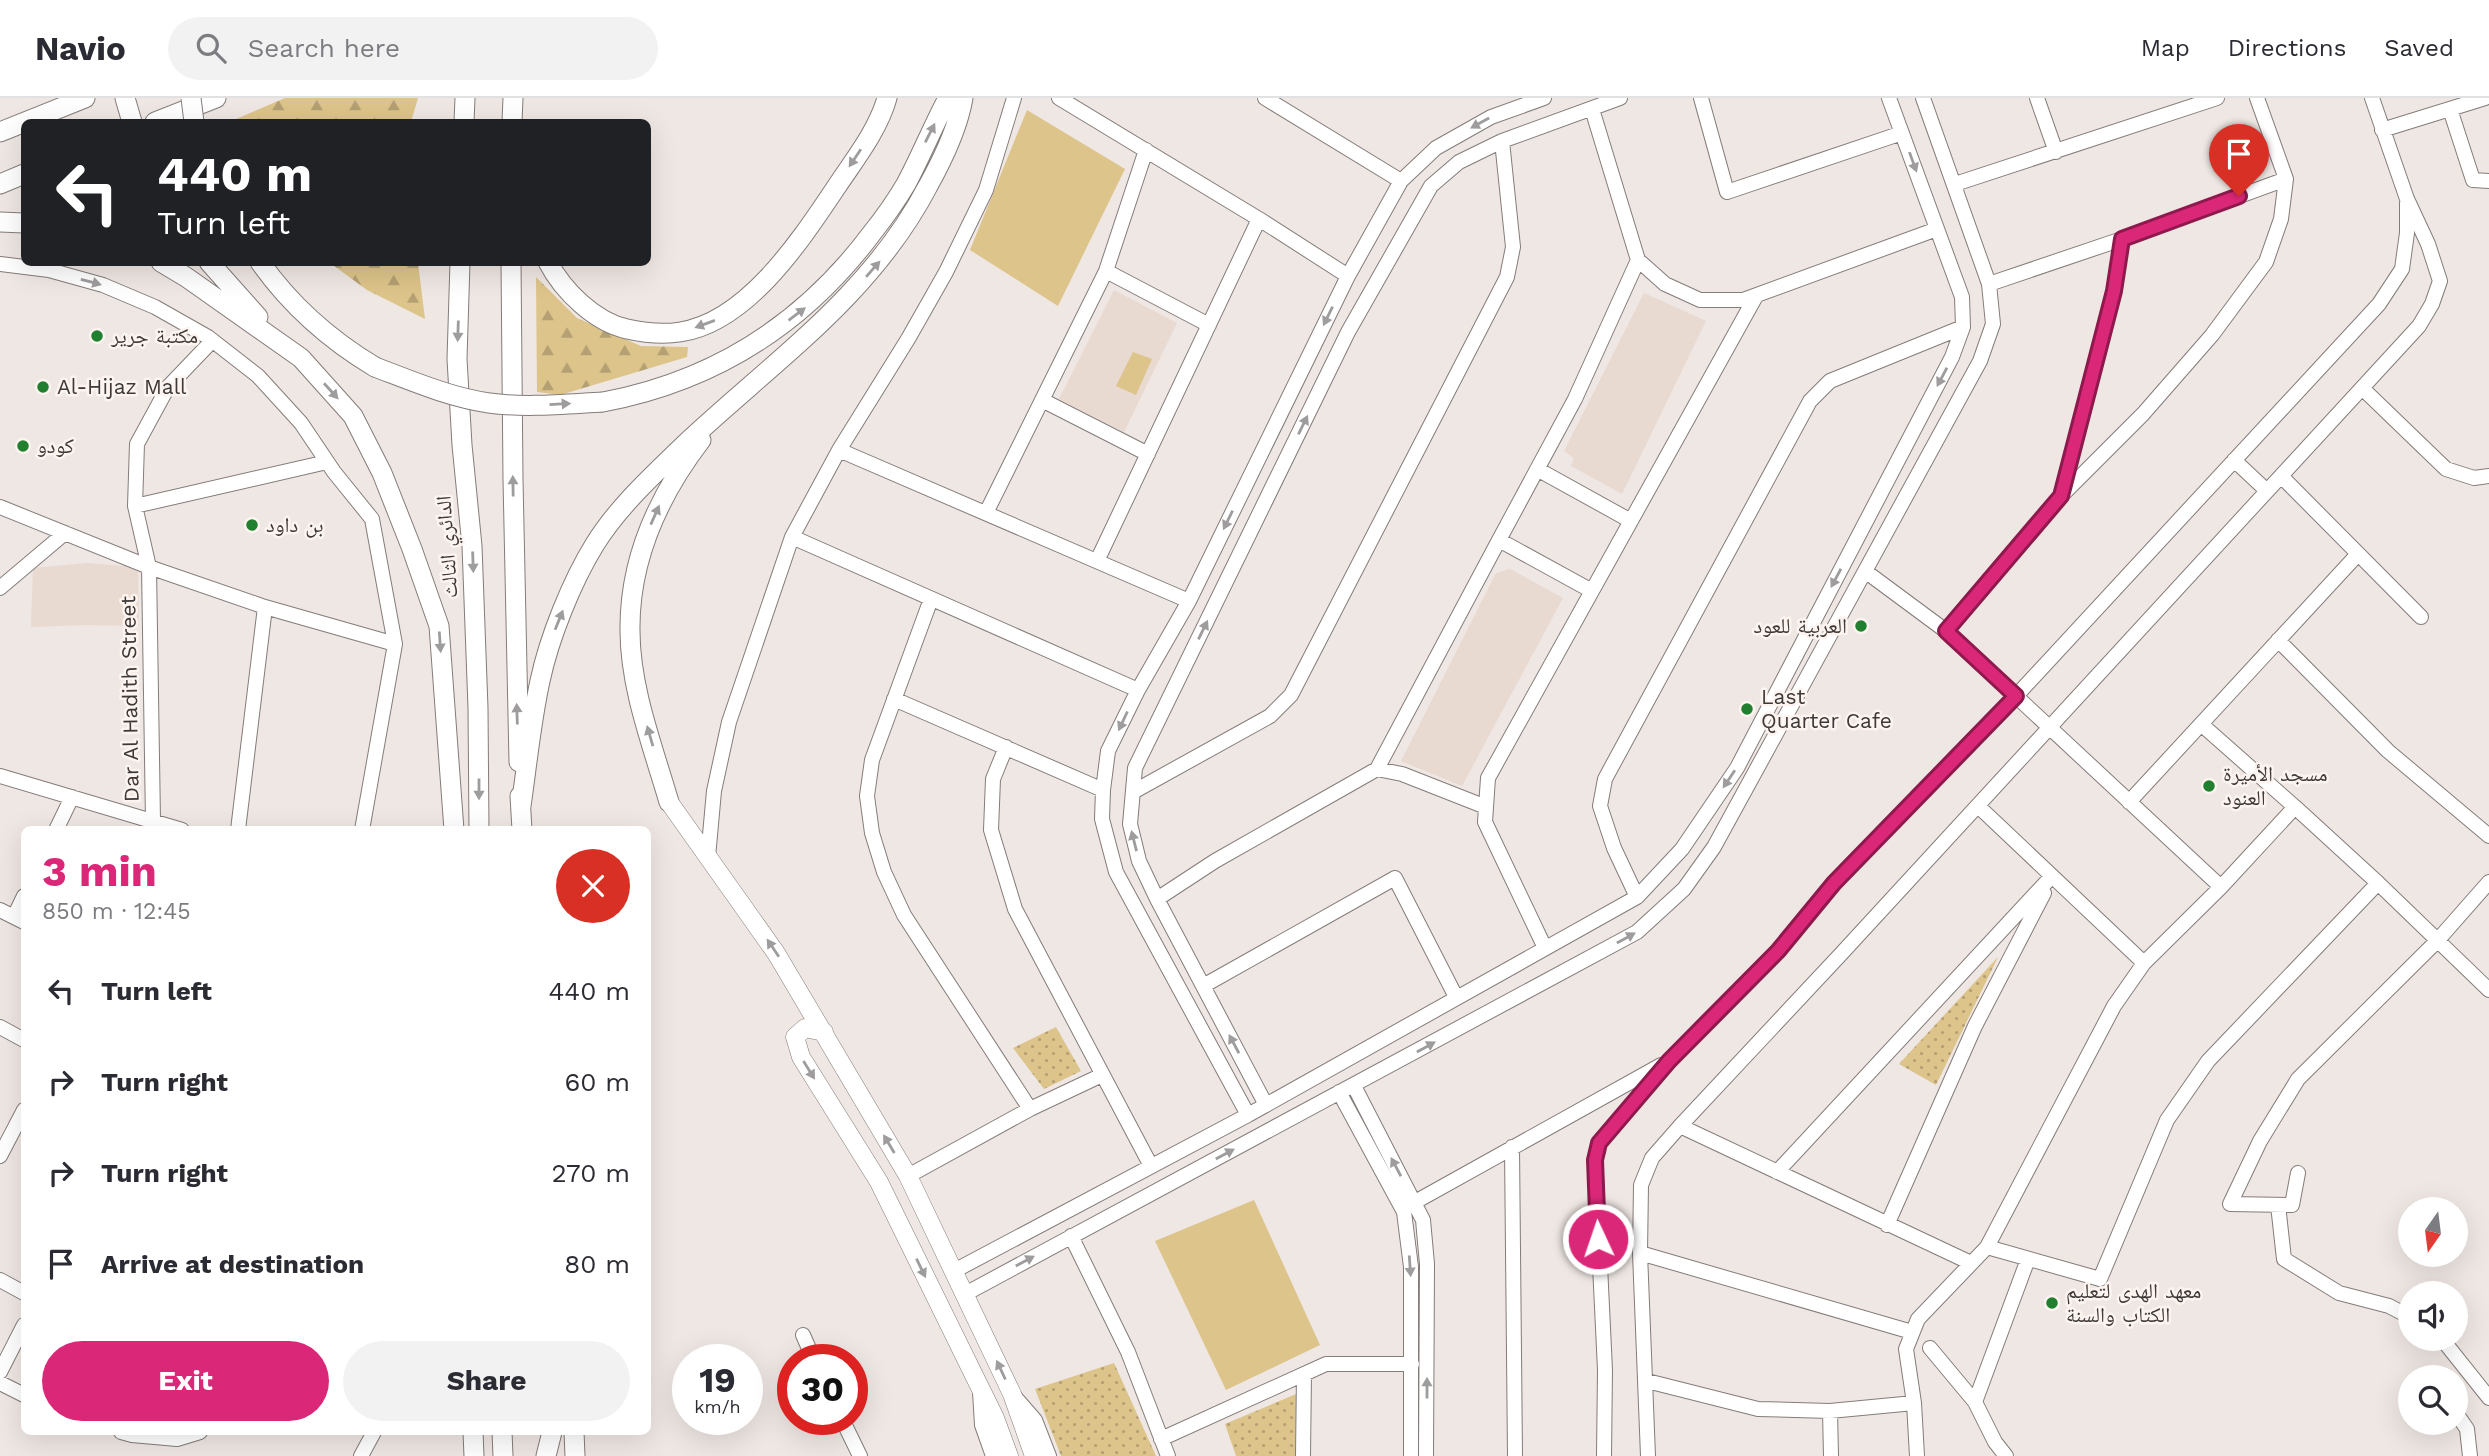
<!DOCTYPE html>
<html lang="en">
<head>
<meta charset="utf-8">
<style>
	body { margin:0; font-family:"Work Sans","Noto Naskh Arabic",sans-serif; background:#f2f2f3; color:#2b2b33; height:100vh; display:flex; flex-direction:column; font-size:26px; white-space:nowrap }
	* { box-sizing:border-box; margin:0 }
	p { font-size:23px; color:#7c7c81 }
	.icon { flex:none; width:38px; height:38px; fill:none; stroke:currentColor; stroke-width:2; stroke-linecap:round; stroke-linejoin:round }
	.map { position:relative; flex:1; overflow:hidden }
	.details { position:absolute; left:21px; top:728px; width:630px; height:609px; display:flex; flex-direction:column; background:#fff; border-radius:10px; box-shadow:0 7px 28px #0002 }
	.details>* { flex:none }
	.top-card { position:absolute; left:21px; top:21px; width:630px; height:147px; border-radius:10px; box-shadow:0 7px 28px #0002; background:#202124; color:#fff; overflow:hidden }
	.needle { width:46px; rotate:194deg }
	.controls { position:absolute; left:2398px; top:1099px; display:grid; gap:14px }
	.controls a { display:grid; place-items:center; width:70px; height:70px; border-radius:50%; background:#fff; box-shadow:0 7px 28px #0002; font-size:35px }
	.speed { position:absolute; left:672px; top:1246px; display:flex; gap:14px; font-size:35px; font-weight:700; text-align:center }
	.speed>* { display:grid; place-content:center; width:91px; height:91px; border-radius:50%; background:#fff; box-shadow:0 7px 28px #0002; line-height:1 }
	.speed small { font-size:18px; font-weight:400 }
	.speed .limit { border:10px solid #d22; background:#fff; color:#111 }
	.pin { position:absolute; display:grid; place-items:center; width:60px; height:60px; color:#fff; margin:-72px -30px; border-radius:50% 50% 50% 0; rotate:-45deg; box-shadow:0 0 7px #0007 }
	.pin .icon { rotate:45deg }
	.me { position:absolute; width:77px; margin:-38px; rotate:357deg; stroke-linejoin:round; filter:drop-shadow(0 0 5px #0008) }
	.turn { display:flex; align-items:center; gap:24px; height:147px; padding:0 21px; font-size:32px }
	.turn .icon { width:91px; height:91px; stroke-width:2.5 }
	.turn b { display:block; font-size:49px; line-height:60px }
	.round { display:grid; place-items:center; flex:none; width:74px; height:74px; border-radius:37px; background:#f2f2f3 }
	.headline { display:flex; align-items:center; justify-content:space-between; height:119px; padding:0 21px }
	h1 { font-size:42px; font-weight:700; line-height:52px; color:#db2777 }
	.button { display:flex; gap:14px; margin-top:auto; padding:14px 21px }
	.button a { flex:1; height:80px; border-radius:42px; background:#db2777; color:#fff; font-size:28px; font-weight:700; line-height:80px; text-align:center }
	.button a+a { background:#f2f2f3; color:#2b2b33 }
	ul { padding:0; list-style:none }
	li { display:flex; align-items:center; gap:21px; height:91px; padding:0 21px }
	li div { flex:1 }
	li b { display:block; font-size:26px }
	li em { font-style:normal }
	header { display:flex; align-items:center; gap:42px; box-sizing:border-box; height:98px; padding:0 35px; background:#fff; border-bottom:2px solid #e1e1e2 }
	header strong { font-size:33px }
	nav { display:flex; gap:38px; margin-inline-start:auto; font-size:24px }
	.search { width:490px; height:63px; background:#f2f2f3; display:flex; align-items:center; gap:18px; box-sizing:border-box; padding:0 24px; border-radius:38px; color:#7c7c81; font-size:26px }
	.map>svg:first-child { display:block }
	.built { fill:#e8d9d1 }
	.grass { fill:url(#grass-dots) }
	.forest { fill:url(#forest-firs) }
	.garden { fill:#ddc48a }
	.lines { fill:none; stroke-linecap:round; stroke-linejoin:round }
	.minor-casing { stroke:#847c79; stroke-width:16 }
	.major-casing { stroke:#847c79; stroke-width:19 }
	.highway-casing { stroke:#847c79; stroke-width:21 }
	.minor { stroke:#fff; stroke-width:14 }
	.major { stroke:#fff; stroke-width:18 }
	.highway { stroke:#fff; stroke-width:19 }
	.highway-bridge-casing { stroke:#847c79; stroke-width:21; stroke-linecap:butt }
	.highway-bridge { stroke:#fff; stroke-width:19 }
	.oneway { fill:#9e9c9c }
	.route-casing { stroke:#8e194d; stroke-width:18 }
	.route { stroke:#db2777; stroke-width:12 }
	.poi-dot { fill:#217f30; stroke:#fdf4f0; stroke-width:2.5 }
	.labels { text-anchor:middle; stroke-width:5; stroke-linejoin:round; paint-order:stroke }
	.poi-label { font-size:21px; fill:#3d3938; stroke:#fdf4f0; text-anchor:start }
	.street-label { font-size:21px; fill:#3d3938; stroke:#fdf4f0 }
</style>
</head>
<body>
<header>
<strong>Navio</strong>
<div class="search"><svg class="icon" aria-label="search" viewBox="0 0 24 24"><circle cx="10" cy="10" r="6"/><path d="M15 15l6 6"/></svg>Search here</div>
<nav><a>Map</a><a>Directions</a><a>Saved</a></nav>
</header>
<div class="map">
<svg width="2489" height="1358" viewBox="0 0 2489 1358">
	<defs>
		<pattern id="grass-dots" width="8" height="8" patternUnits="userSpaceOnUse" patternTransform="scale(1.75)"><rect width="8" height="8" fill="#ddc48a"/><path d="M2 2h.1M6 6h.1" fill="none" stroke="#b4a072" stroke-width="1.8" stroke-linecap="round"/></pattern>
		<pattern id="forest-firs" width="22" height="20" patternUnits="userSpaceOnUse" patternTransform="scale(1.75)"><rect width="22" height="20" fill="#ddc48a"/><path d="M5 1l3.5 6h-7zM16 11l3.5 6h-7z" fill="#b4a072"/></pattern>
	</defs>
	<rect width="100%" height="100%" fill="#efe7e3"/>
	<!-- built -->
	<path class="built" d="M1114,192L1177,225L1124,334L1059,301Z
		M1644,195L1706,223L1622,396L1571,368L1574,360L1564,353Z
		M87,465L138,469L139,528L85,527L31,529L33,470Z
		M1510,471L1563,500L1462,688L1401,663L1496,475Z"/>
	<!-- grass -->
	<path class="grass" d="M1998,859L1936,987L1899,966Z
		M1056,929L1081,973L1044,991L1013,950Z
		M1114,1265L1156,1358H1061L1035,1291Z
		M1296,1296V1358H1236L1225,1326Z"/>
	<!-- forest -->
	<path class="forest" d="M285,0H418L411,24H229Z
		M330,165H418L425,221L367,192Z
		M536,179L577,220L641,248L688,249L687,259L560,297L537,294Z"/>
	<!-- garden -->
	<path class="garden" d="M1027,12L1125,71L1058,208L970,152Z
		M1133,254L1152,261L1136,297L1116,288Z
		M1254,1102L1320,1247L1226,1292L1155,1143Z"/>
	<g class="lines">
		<!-- minor casing -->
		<g class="minor-casing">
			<path id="minor" d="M1059,0L1259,121L1348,178
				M1265,0L1401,83
				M1701,0L1727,94L1902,35
				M2037,0L2056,54
				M1592,11L1638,162L1665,186L1700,202H1743L1937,131
				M2450,11L2473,82L2489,83
				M2382,32L2485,0
				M1955,86L2217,0
				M0,166L49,172L103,187L155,209L208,239L258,278L301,325L334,374L372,421L395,546
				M1106,173L1209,227
				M1989,186L2122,141L2286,81
				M2362,290L2446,371L2474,380L2489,378
				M1042,302L1148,356
				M839,352L1189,503
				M2234,362L2267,393
				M1537,371L1631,423
				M2281,378L2421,519
				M2061,397L2114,193L2122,141
				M135,408L327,364
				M0,409L149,469L265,509L395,546L362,732
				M986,415L1106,173L1146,52
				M792,439L1138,592
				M1097,463L1259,121
				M1865,473L1946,533L2221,789
				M0,490L65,435
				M1592,493L1499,442L1575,301L1638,162
				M931,501L872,662L867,698L872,735L884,774L904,817L1030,1011
				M1946,533L2061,398L2143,316L2212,237L2266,164L2281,121L2286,81L2257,0
				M2278,542L2388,653L2489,738
				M894,601L1103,692
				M2201,626L2295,709
				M1006,649L993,681L991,732L1015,811L1151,1068
				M1377,671L1402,676L1486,709
				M0,678L182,732
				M1133,694L1270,618L1291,597L1507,179L1513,149L1502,43
				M2129,704L2358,456
				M1978,708L2144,865
				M56,732L72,699
				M150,732L153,723L149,469L135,408L137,346L168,289L212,243
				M238,732L265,509
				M708,759L714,693L729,624L792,439L839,352L908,241L946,174L986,92L1014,0
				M1637,799L1614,750L1600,708L1605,681L1810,303L1830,283L1963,229
				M1157,801L1215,763L1377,671L1499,442
				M0,812L24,824
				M14,819L24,798
				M1545,850L1485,724L1488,680L1756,198
				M1203,888L1395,780L1456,899
				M0,929L24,942
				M1354,988L1423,1122L1427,1166L1426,1358
				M1339,994L1404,1114L1411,1169V1358
				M1266,1007L1157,801L1139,763L1130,726L1135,670L1348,234L1431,88L1459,64L1502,43L1620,0
				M1248,1017L1116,774L1102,721L1103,692L1108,653L1138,592L1189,503L1348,178L1401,83L1436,50L1491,19L1544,0
				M1680,1028L1971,1165
				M1512,1049L1515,1358
				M0,1058L24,1012
				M1777,1074L2052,778
				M2298,1075L2292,1107L2230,1106L2260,1043L2298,981L2437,843L2489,784
				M908,1078L1030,1011L1102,977
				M1415,1104L1661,967
				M2278,1107L2284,1161L2339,1195L2389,1208L2410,1219
				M1887,1127L1975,928L2044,795
				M1071,1138L1128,1254L1168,1358
				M1987,1149L2100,1181L2167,1022L2208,963L2378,785
				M1640,1155L1912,1234
				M954,1173L1248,1017L1637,799L1682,751L1737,670L1952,259L1963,229L1962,199L1889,0
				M0,1182L24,1195
				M965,1196L1637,834L1684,791L1714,749L1980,263L1993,226L1989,186L1923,0
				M803,1237L814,1262
				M2442,1241L2489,1300
				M1930,1250L1975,1304
				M0,1274L24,1227
				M1647,1283L1758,1311L1830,1313L1914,1305
				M0,1285L24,1297
				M980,1294L982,1327L993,1358
				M1015,1299L1035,1322L1049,1358
				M1830,1313L1831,1358
				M2456,1315L2467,1331L2470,1358
				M842,1321L860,1358
				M121,1334L132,1337L177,1341L200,1334
				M1161,1341L1326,1266H1412
				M361,1358L374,1334
				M1303,1358L1304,1276
				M1604,1358L1605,1272L1595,1062L1599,1045L1669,963L1778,853L1834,784L2016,598L2379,206L2402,171L2407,135V105
				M1648,1358L1640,1155L1641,1087L1652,1060L1680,1028L1841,856L2419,228L2432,206L2440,183L2428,146L2407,101L2372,0
				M1917,1358L1914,1305L1906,1251L1918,1221L1987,1149L2114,908L2144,865L2221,789L2295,709L2378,785L2489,892
				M2006,1358L1995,1344L1975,1304L2028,1161"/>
		</g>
		<!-- major casing -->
		<g class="major-casing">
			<path id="major" d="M669,704L776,855L908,1078L1012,1296L1034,1358
				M824,934L805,930L795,939L801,959L879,1084L995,1320L1009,1358"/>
		</g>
		<!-- highway casing -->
		<g class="highway-casing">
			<path id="highway" d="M125,0L132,24
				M155,24L216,0
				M464,24L465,0
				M512,24L513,0
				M0,34L85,0
				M0,86L24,76
				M0,124L24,125
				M161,164L186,179L301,260L353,318L382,375L412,451L439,528L454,732
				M209,164L258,219
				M260,164C291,208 330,242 375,269
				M460,164L457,261L462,347L472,448L478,610L479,732
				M511,164L513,381L519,664
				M548,164C563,193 595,224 627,231C645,235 662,237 680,234C748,224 802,140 837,88C855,61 878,32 887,0
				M603,304C715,283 804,226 872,135C884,120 896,103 906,86C921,58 933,28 948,0
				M520,698L522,732
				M669,704C653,649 630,590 630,533C629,462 659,397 701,342
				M521,708C527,667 531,624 540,583C549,540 572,483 595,446C618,409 652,378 683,348C772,264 870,199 928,88C943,61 958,30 963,0
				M473,1334L474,1358
				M502,1334L503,1358
				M574,1334L575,1358
				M546,1358L552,1334"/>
		</g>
		<!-- minor -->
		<use href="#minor" class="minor"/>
		<!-- major -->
		<use href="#major" class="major"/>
		<!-- highway -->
		<use href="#highway" class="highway"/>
		<!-- highway-bridge casing -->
		<g class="highway-bridge-casing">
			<path id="highway-bridge" d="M191,0L194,24
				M375,269C412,283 449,299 489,305C526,310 565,306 603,304"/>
		</g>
		<!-- highway-bridge -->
		<use href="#highway-bridge" class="highway-bridge"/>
	</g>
	<!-- one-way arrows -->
	<defs><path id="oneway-solid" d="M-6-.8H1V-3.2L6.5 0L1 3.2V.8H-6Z" transform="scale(1.75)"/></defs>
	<g class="oneway">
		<use href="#oneway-solid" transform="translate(1480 25) rotate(151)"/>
		<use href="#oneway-solid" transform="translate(930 35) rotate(-63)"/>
		<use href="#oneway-solid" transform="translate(855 60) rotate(124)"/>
		<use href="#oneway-solid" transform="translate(1913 64) rotate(70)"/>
		<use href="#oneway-solid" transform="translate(873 171) rotate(-49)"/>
		<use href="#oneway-solid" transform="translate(91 184) rotate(15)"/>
		<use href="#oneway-solid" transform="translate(797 216) rotate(-37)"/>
		<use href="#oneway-solid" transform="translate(1328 218) rotate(116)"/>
		<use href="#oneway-solid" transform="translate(705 226) rotate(160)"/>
		<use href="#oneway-solid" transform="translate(458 233) rotate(92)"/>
		<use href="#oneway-solid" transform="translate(1942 279) rotate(118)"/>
		<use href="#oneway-solid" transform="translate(331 293) rotate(48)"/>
		<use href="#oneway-solid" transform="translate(560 306) rotate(-3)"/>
		<use href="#oneway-solid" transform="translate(1303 327) rotate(-64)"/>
		<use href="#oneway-solid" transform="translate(513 388) rotate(-91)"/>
		<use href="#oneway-solid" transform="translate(655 417) rotate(-66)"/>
		<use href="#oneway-solid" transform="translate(1228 422) rotate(116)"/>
		<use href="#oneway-solid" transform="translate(473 464) rotate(88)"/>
		<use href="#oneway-solid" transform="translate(1836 480) rotate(118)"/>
		<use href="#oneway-solid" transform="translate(559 522) rotate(-68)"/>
		<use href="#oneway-solid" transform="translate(1203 532) rotate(-64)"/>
		<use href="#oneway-solid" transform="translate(440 544) rotate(86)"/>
		<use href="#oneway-solid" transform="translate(517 616) rotate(-92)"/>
		<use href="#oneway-solid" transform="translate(1123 623) rotate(115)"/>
		<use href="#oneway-solid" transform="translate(650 638) rotate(-106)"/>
		<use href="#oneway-solid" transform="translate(1729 681) rotate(124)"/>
		<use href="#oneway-solid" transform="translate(479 691) rotate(90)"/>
		<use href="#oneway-solid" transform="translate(1134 743) rotate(-104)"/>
		<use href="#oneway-solid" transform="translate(1626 840) rotate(-29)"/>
		<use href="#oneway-solid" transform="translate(773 850) rotate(-124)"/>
		<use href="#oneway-solid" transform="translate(1234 946) rotate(-118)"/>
		<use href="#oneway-solid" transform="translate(1426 949) rotate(-29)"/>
		<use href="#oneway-solid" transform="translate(809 972) rotate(58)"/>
		<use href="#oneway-solid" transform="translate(889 1046) rotate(-121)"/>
		<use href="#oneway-solid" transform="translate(1225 1056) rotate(-28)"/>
		<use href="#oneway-solid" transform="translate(1396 1069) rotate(-118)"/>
		<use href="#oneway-solid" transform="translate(1025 1163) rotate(-28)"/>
		<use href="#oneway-solid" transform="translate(1410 1168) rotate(86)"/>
		<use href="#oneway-solid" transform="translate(921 1170) rotate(64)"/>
		<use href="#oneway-solid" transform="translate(1001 1272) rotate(-115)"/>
		<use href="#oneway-solid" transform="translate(1427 1290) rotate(-90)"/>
	</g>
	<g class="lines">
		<!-- route casing -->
		<g class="route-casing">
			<path id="route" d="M1598,1141L1595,1062L1599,1045L1669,963L1778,853L1834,785L2016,598L1946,533L2061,398L2114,193L2122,141L2239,98"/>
		</g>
		<!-- route -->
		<use href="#route" class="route"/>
	</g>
	<!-- markers -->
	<g class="poi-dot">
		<circle cx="97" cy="238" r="7"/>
		<circle cx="43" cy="289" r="7"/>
		<circle cx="23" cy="348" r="7"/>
		<circle cx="252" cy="427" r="7"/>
		<circle cx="1861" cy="528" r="7"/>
		<circle cx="1747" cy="611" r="7"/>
		<circle cx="2209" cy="688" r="7"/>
		<circle cx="2052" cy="1205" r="7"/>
	</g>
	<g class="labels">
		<!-- poi labels -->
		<g class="poi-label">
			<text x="111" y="245">مكتبة جرير</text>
			<text x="57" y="296">Al-Hijaz Mall</text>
			<text x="37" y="355">كودو</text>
			<text x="266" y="434">بن داود</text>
			<text x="1847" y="535" text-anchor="end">العربية للعود</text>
			<text x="1761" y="606">Last<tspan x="1761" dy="24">Quarter Cafe</tspan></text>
			<text x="2223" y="683">مسجد الأميرة<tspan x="2223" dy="24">العنود</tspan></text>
			<text x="2066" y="1200">معهد الهدى لتعليم<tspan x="2066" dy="24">الكتاب والسنة</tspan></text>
		</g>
		<!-- street labels -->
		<g class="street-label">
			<text transform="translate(447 449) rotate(-94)" y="7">الدائري الثالث</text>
			<text transform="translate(130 601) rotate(-91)" y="7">Dar Al Hadith Street</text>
		</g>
	</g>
</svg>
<div class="controls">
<a><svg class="needle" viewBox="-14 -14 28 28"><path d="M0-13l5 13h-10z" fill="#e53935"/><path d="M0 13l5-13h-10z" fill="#7c7c81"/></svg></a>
<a><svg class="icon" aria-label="sound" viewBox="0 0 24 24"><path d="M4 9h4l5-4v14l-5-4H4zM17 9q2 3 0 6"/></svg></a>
<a><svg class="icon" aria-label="search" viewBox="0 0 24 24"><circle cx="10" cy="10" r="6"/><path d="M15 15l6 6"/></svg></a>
</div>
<div class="speed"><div>19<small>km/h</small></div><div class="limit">30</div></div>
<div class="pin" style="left:2239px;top:98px;background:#d93025"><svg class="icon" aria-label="arrive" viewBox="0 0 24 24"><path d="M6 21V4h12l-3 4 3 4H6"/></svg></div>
<svg class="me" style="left:1598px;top:1141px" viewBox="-20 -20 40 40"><circle r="17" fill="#db2777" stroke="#fff" stroke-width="3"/><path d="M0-11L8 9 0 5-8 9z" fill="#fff"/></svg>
<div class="top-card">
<div class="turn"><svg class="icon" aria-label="left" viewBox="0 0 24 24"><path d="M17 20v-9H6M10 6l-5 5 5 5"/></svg><div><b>440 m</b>Turn left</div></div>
</div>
<section class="details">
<div class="headline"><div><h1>3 min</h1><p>850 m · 12:45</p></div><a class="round" style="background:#d93025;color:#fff"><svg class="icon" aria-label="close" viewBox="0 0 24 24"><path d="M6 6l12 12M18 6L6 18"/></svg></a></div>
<ul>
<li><svg class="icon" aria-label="left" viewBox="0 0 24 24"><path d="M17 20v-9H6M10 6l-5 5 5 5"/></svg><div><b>Turn left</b></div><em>440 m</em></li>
<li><svg class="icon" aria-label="right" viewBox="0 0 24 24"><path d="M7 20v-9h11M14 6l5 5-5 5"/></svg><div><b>Turn right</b></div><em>60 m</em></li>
<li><svg class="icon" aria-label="right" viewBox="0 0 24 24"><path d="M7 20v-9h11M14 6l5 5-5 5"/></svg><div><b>Turn right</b></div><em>270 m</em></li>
<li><svg class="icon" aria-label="arrive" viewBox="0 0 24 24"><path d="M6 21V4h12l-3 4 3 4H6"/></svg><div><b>Arrive at destination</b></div><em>80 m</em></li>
</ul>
<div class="button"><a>Exit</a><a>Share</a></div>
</section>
</div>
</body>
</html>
